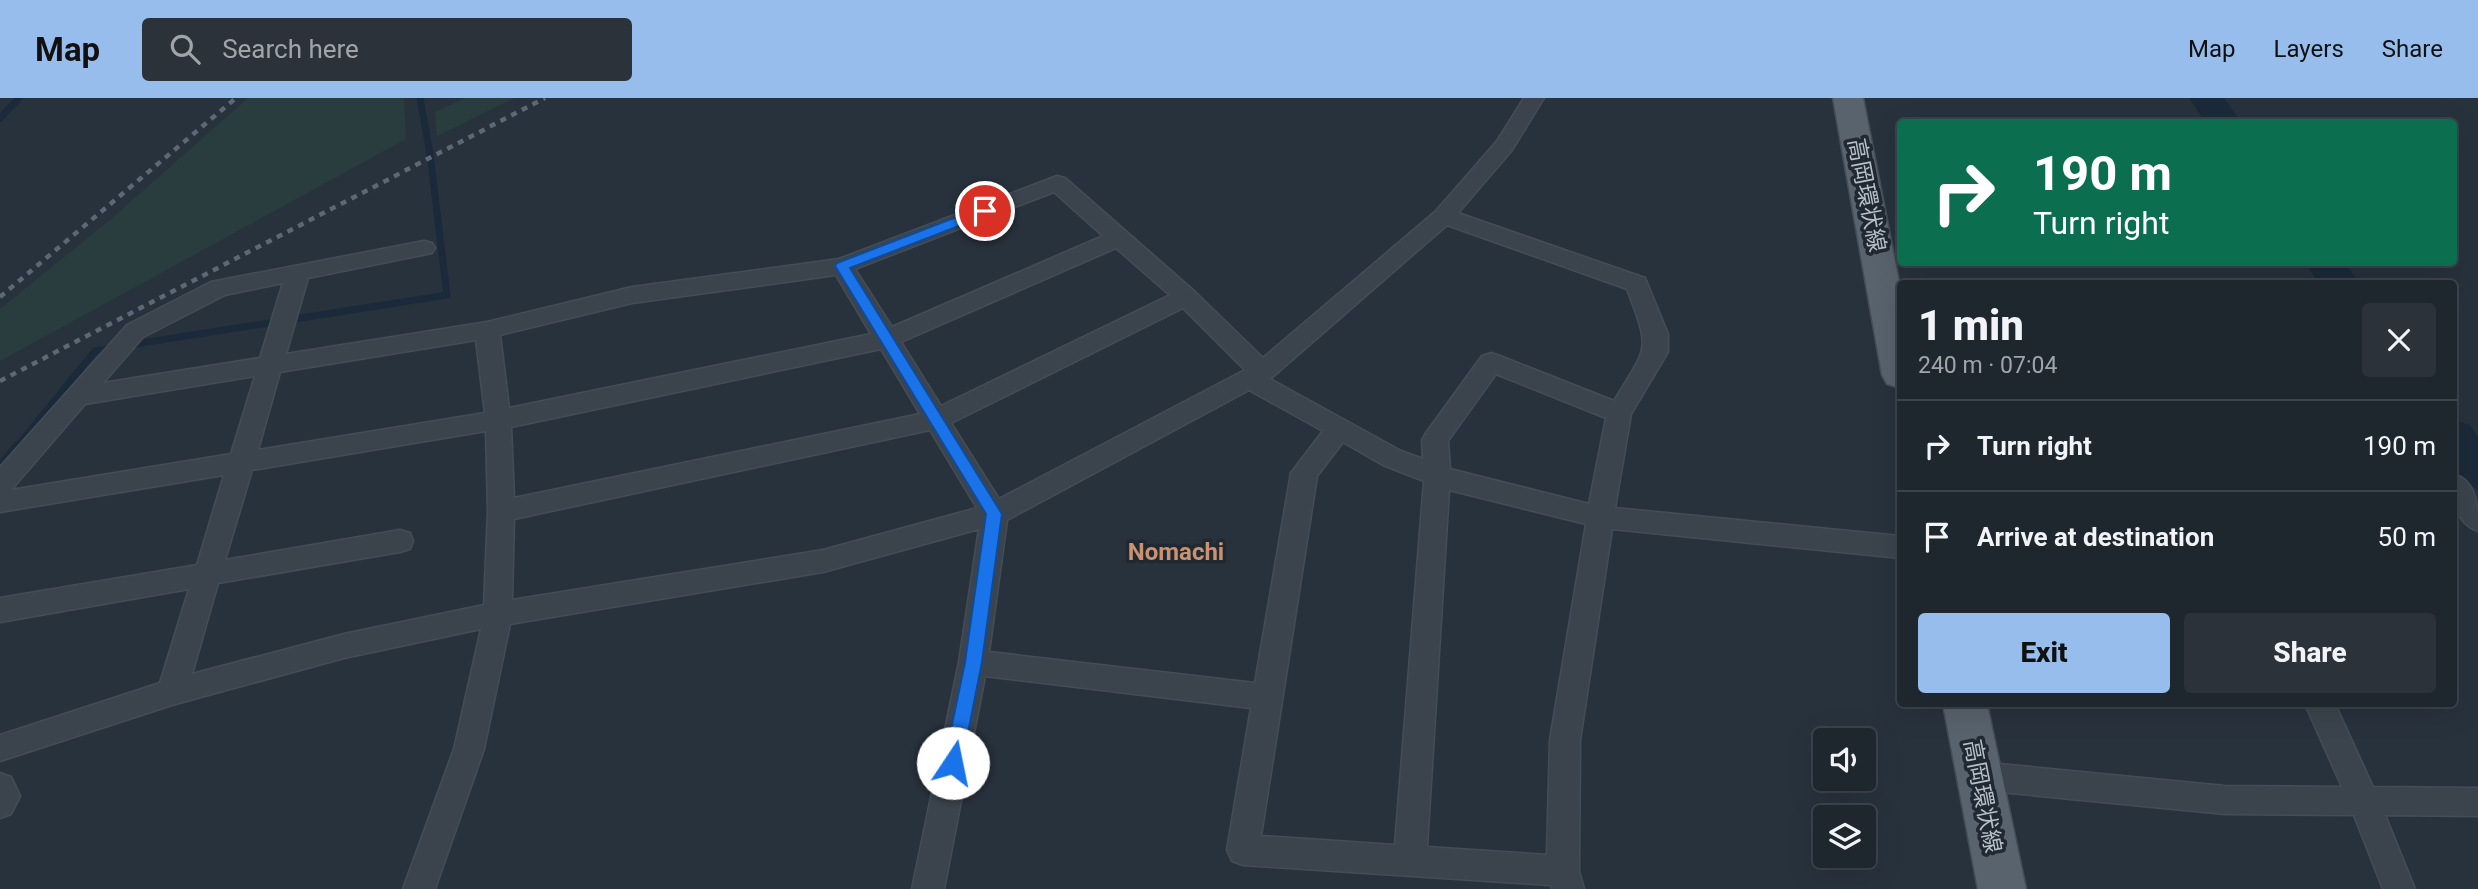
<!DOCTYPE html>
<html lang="en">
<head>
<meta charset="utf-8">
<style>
	body { margin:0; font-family:Roboto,"Noto Sans JP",sans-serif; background:#2b323a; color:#f1f3f6; height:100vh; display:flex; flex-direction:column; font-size:26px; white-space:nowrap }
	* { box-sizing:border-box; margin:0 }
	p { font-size:23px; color:#a1a5aa }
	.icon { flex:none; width:38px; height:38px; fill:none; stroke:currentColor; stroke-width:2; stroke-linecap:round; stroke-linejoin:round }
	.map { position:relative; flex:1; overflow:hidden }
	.side { position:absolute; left:1897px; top:182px; width:560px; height:427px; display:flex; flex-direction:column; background:#1e262e; border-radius:7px; box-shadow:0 7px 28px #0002,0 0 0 2px #3c434a }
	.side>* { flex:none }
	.banner { position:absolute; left:1897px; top:21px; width:560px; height:147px; border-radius:7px; box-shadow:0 7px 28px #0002,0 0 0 2px #3c434a; background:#0b6e4f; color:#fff; overflow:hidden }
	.controls { position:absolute; left:1813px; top:630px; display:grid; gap:14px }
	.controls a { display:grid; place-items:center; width:63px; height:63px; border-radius:7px; background:#1e262e; box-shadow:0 7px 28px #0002,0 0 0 2px #3c434a; font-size:35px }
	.pin { position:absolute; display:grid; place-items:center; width:60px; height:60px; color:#fff; margin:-30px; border:4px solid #fff; border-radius:50%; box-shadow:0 2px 7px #0007 }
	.me { position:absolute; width:77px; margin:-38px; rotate:11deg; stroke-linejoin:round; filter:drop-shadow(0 0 5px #0008) }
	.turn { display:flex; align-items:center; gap:24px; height:147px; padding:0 21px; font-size:32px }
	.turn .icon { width:91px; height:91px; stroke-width:2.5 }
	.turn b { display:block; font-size:49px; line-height:60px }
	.round { display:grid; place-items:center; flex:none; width:74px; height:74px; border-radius:7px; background:#2b323a }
	.summary { display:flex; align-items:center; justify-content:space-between; height:119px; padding:0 21px }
	h1 { font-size:42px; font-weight:800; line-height:52px }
	.button { display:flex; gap:14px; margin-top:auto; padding:14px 21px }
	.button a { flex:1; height:80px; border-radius:7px; background:#97bded; color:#111; font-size:28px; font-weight:800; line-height:80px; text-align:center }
	.button a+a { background:#2b323a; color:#f1f3f6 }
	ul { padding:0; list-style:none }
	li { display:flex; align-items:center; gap:21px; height:91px; padding:0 21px; border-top:2px solid #3c434a }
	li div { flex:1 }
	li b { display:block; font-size:26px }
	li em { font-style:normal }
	header { display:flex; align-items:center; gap:42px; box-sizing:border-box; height:98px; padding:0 35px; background:#97bded; color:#111 }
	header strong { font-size:33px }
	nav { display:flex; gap:38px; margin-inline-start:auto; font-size:24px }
	.search { width:490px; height:63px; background:#2b323a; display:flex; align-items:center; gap:18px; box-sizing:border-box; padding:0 24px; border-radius:7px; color:#a1a5aa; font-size:26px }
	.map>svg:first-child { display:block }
	.green { fill:#293d3e }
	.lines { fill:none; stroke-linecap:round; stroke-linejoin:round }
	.stream-far1 { stroke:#1b2a3a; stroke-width:7 }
	.stream { stroke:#1b2a3a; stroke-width:9 }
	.river { fill:#1b2a3a; fill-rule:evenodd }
	.minor-casing { stroke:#444d56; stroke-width:3 }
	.primary-casing { stroke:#444d56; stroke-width:3 }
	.minor { fill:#3b444d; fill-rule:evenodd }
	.primary { fill:#59636d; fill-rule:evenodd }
	.rail { stroke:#5e6874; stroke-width:4.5; stroke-dasharray:6 6; stroke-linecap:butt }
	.route { fill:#1a73e8; stroke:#114b97; stroke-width:2 }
	.labels { text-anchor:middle; stroke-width:7; stroke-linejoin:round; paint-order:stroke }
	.street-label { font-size:23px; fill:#b7bfc8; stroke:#202932 }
	.neighbourhood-label { font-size:24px; font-weight:bold; fill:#ca9270; stroke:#202932 }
</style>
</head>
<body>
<header>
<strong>Map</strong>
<div class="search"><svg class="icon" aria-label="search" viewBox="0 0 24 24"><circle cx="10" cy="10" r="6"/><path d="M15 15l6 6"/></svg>Search here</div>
<nav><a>Map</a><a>Layers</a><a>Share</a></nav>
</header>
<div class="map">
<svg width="2478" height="791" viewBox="0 0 2478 791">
	<rect width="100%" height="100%" fill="#28323d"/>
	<!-- green -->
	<path class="green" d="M248,0H404L406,41L0,263V211L110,122Z
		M465,0H514L437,38L435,14Z"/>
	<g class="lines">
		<!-- stream-far1 -->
		<path class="stream-far1" d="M0,20L19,0
			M129,247L447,197L430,56L420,0
			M16,350L95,253L113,250"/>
		<!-- stream -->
		<path class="stream" d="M0,369L17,348"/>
		<!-- river -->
		<path class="river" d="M2189,0H2224L2241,24H2205Z
			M2305,164H2345L2360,186H2319Z
			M2454,322L2470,327L2478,339V391L2462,386L2454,373Z"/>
		<!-- minor casing -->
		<g class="minor-casing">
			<path id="minor" d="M1524,0H1544L1512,52L1458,115L1645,180L1668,236V254L1631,316L1615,410L1900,438V460L1612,431L1580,642L1579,773L1584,791H1552L1551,787L1243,767L1232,763L1227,752L1251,610L985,578L944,791H912L959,564L979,431L823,474L510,526L484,651L435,791H403L454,651L481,531L344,560L172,607L0,663V637L160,585L189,491L0,524V500L197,467L224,377L0,414V369L127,227L211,184L424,143L432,145L435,150L432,155L308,180L286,256L487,224L632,189L839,161L1057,78L1065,80L1194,193L1263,260L1436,113L1497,43ZM1054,94L1103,138L892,229L855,171ZM1447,127L1627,191C1651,254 1648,247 1614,303L1500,258L1491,255L1482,258L1426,335L1422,342L1423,361L1401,353L1270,281ZM1116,150L1170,197L941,308L901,244ZM836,177L871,236L509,310L500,237L632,205ZM283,185L260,260L103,285L143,239L225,197ZM1183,210L1245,272L999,401L951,325ZM476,242L485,315L258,352L280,274ZM881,251L920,316L514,400L511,329ZM1496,276L1606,320L1589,406L1450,371L1448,343ZM255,278L231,356L11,392L85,306ZM1249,292L1323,333L1291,375L1255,585L989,554L1007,422ZM930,332L977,410L823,452L512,502L514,421ZM486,333L488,413L484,507L344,536L192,576L218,485L400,454L410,451L413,443L410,435L400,432L225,462L252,372ZM1343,344L1383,367L1424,383L1395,747L1261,738L1317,378ZM1449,392L1586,426L1550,642L1547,757L1427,749Z
				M2454,376C2478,384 2478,411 2478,433C2454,425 2452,397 2454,376Z
				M2305,606H2335L2373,689L2478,690V718L2385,717L2415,791H2383L2354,717L2225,716L1979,692L1968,688L1964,678L1968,668L1979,664L2225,688L2342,689Z
				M0,675L11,679L20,698L11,716L0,720Z"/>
		</g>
		<!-- primary casing -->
		<g class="primary-casing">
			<path id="primary" d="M1833,0H1863L1900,189V290L1887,286L1882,277Z
				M1943,606H1987L2026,791H1978Z"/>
		</g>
		<!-- minor -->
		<use href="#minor" class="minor"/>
		<!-- primary -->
		<use href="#primary" class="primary"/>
		<!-- rail -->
		<path class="rail" d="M0,199L236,0
			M0,283L545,0"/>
	</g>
	<!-- route -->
	<path class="route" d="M985,108L990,110V116L850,170L1002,416L982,564L962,665L960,671L953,673L947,671L944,665L965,564L986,416L835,168L837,165Z"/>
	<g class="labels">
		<!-- street labels -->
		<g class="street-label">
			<text transform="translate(1867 97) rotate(79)" y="8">高岡環状線</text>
			<text transform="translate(1983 698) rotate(79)" y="8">高岡環状線</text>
		</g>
		<!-- neighbourhood labels -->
		<g class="neighbourhood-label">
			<text x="1176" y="462">Nomachi</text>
		</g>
	</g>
</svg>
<div class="controls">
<a><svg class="icon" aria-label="sound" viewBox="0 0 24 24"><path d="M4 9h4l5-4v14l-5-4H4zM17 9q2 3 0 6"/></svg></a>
<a><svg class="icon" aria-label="layers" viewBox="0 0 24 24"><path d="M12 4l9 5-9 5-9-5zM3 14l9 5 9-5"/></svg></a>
</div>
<div class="pin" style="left:985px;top:113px;background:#d93025"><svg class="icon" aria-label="arrive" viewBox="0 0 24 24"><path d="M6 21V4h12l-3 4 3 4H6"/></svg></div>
<svg class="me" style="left:953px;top:665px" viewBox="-20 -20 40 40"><circle r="19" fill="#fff"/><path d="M0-13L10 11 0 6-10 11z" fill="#1a73e8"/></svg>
<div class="banner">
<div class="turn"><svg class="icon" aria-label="right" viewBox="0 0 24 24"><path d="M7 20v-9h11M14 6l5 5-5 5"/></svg><div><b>190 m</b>Turn right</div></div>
</div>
<section class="side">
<div class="summary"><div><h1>1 min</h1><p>240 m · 07:04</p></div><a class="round"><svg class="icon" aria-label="close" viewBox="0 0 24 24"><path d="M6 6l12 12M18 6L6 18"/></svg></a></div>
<ul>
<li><svg class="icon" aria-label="right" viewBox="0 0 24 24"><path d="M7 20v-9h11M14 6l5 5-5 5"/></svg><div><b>Turn right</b></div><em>190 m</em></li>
<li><svg class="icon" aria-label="arrive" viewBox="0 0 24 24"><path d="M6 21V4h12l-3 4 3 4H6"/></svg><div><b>Arrive at destination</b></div><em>50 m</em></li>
</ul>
<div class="button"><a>Exit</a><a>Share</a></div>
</section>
</div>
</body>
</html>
